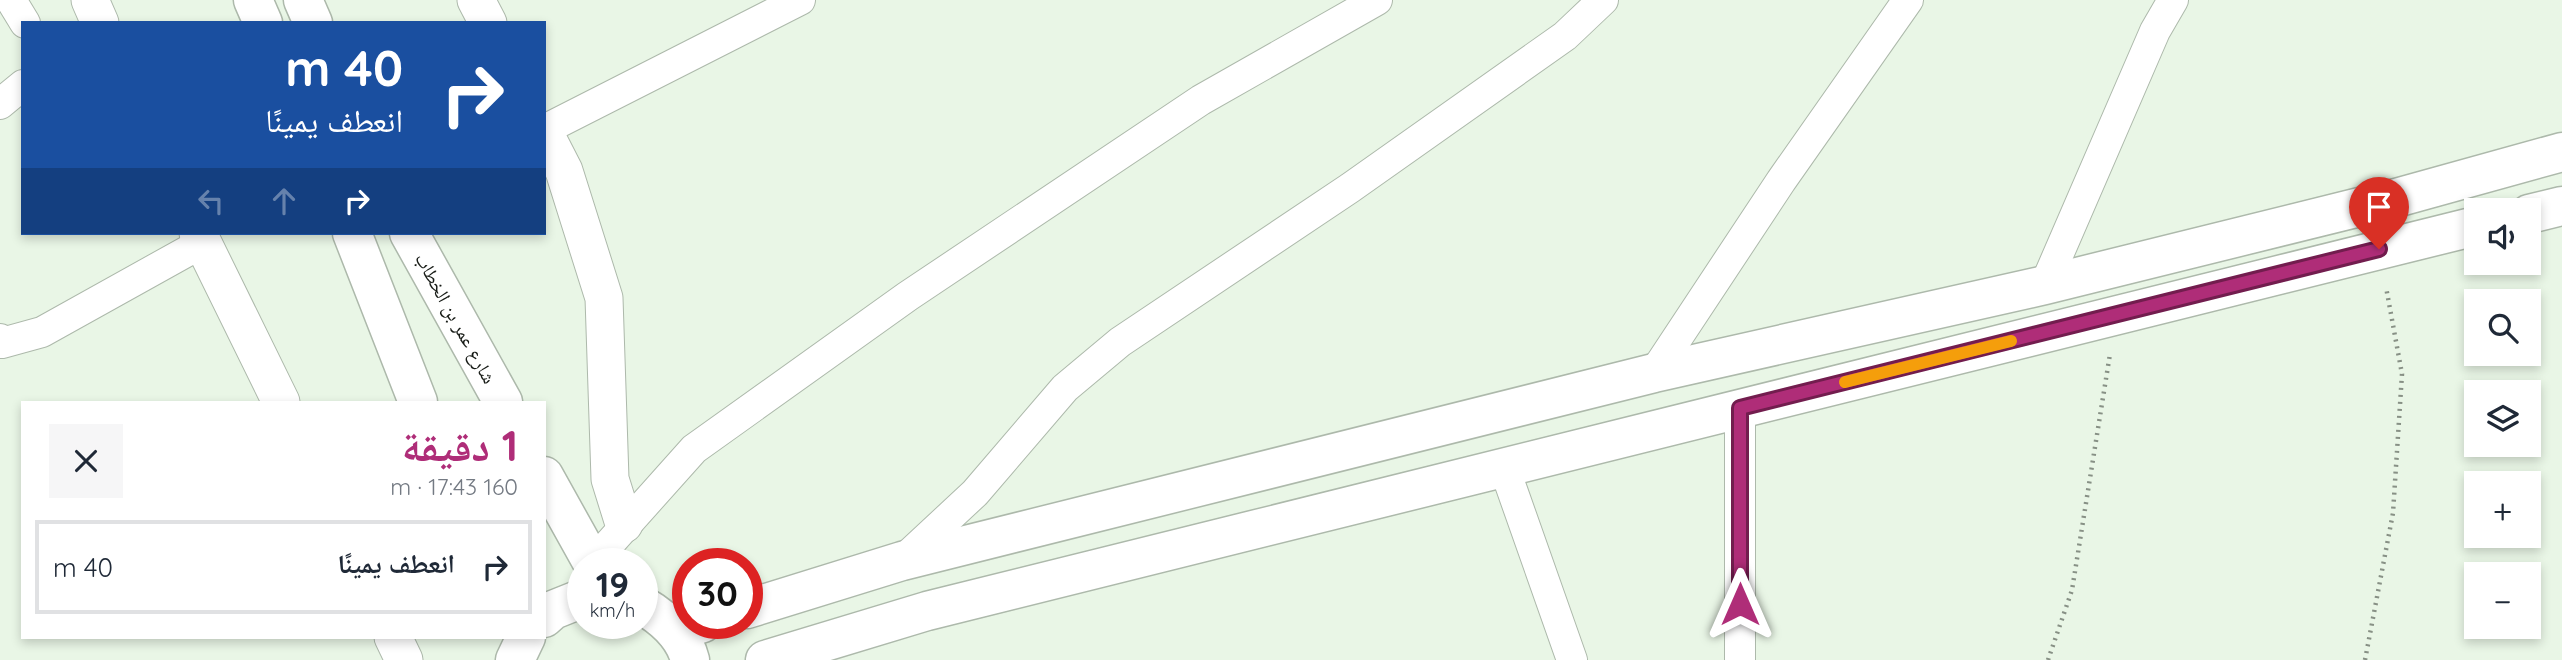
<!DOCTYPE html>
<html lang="ar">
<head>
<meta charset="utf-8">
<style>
	body { margin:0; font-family:Quicksand,"Noto Naskh Arabic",sans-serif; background:#f6f6f7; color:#1f2937; direction:rtl; height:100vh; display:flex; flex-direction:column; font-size:26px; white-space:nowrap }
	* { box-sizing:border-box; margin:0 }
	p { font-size:23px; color:#747a83 }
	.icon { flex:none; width:38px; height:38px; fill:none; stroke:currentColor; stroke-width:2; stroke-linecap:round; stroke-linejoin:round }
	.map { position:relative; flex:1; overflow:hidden; direction:ltr }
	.details { position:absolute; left:21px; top:401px; width:525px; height:238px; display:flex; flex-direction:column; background:#fff; border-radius:0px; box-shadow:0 4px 10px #0003; direction:rtl }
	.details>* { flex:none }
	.hud { position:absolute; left:21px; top:21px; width:525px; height:214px; border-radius:0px; box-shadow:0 4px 10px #0003; direction:rtl; background:#1a4fa0; color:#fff; overflow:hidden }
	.controls { position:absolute; left:2464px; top:198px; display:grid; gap:14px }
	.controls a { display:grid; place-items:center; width:77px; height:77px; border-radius:0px; background:#fff; box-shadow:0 4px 10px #0003; font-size:35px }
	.speed { position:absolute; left:567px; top:548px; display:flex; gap:14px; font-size:35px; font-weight:700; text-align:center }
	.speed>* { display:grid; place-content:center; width:91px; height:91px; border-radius:50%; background:#fff; box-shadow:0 4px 10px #0003; line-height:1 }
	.speed small { font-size:18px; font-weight:400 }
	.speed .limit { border:10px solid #d22; background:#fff; color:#111 }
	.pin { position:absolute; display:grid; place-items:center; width:60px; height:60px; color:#fff; margin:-72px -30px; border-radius:50% 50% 50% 0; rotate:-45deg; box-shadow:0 0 7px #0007 }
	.pin .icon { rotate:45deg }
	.me { position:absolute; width:77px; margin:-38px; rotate:0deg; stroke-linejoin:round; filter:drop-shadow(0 0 5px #0008) }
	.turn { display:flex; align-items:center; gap:24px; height:147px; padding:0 28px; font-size:32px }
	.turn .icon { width:91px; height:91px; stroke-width:2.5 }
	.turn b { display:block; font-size:49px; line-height:60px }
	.lanes { display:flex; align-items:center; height:66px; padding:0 28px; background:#0003; justify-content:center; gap:35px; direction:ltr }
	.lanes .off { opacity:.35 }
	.round { display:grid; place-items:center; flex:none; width:74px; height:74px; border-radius:0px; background:#f6f6f7 }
	.headline { display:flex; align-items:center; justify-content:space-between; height:119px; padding:0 28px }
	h1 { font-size:42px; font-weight:700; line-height:52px; color:#af2d78 }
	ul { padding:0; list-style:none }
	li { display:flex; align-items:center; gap:21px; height:94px; margin:0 14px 10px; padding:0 14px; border:4px solid #e0e1e3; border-radius:0px }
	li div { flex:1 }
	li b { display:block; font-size:26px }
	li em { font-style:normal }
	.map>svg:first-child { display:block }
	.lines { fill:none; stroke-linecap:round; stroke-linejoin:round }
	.minor-casing { stroke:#adb9ab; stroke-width:32 }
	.tertiary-casing { stroke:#adb9ab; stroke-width:39 }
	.secondary-casing { stroke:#adb9ab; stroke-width:41 }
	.primary-casing { stroke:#adb9ab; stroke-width:41 }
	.path { stroke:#879085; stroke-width:4.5; stroke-dasharray:2 5; stroke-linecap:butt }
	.minor { stroke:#fff; stroke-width:30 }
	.tertiary { stroke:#fff; stroke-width:37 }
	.secondary { stroke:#fff; stroke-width:38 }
	.primary { stroke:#fff; stroke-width:38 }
	.route-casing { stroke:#721d4e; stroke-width:18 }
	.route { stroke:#af2d78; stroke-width:12 }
	.slow { stroke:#f59e0b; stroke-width:12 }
	.labels { text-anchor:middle; stroke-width:6; stroke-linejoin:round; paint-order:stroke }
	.street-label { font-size:19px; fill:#171b16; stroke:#fff }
</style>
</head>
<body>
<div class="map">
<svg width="2562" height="660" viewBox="0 0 2562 660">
	<rect width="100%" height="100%" fill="#e9f6e6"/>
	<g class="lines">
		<!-- minor casing -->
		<g class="minor-casing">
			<path id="minor" d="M11,0L25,23
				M0,104L23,85
				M544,130L800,0
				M2045,285L2155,31L2173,0
				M0,339L2,343L42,332L202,243
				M1654,373L1781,181L1908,0
				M1740,408V660
				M1504,467L1572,660
				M902,561L975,493L1065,388L1120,342L1350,188L1565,36L1603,0
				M593,562L694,449L908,296L1201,100L1377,0"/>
		</g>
		<!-- tertiary casing -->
		<g class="tertiary-casing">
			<path id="tertiary" d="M90,0L100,23
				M476,0L488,23
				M544,132L564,171L604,298L610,479L624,524
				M198,233L281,402
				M393,637L404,660"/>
		</g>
		<!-- secondary casing -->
		<g class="secondary-casing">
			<path id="secondary" d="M2529,214L2562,206
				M747,609L902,561L1654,373L2045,285L2396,198L2562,152
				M676,632L703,623
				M765,660L927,611L2476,226"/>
		</g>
		<!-- primary casing -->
		<g class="primary-casing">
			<path id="primary" d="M253,0L263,23
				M303,0L313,23
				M352,233L418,402
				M409,233L503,402
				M544,476L593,564
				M642,605C664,618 684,635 690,660
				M544,618L553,610L583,598
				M515,660L526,637"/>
		</g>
		<!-- path -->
		<path class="path" d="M2048,660L2072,590L2110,354
			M2365,660L2393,513L2402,374L2386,287"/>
		<!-- minor -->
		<use href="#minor" class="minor"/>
		<!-- tertiary -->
		<use href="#tertiary" class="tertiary"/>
		<!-- secondary -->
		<use href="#secondary" class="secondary"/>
		<!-- primary -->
		<use href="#primary" class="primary"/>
	</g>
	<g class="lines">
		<!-- route casing -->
		<g class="route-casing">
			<path id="route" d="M1740,604V408L2379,249"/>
		</g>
		<!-- route -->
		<use href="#route" class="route"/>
		<!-- slow -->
		<path class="slow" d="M1845,382L2011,341"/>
	</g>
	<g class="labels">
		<!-- street labels -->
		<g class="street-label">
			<text transform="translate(456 318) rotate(61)" y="7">شارع عمر بن الخطاب</text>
		</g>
	</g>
</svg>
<div class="controls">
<a><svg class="icon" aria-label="sound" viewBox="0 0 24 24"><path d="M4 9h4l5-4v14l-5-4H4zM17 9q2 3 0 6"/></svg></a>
<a><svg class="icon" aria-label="search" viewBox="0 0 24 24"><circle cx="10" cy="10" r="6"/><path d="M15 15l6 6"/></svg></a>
<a><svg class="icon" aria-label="layers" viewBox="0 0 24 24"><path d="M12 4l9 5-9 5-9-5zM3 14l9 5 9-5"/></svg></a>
<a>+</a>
<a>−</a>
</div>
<div class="speed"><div>19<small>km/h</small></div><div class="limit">30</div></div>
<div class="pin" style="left:2379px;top:249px;background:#d93025"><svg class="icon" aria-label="arrive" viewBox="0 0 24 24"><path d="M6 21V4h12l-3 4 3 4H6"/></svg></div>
<svg class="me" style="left:1740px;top:604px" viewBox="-20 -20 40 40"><path d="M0-17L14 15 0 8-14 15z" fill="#af2d78" stroke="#fff" stroke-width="4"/></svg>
<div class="hud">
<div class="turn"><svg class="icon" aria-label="right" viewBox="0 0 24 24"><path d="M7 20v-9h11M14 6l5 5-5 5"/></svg><div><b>40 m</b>انعطف يمينًا</div></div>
<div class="lanes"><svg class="icon off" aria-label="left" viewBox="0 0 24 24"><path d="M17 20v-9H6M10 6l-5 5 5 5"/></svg><svg class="icon off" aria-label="ahead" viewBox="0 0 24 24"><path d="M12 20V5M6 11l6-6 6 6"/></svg><svg class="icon" aria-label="right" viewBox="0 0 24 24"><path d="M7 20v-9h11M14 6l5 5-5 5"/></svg></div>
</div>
<section class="details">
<div class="headline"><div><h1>1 دقيقة</h1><p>160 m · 17:43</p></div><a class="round"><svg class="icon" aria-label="close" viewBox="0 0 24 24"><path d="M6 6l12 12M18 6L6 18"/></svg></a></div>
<ul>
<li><svg class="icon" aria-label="right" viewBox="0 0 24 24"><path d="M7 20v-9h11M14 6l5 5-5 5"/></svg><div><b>انعطف يمينًا</b></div><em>40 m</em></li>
</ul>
</section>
</div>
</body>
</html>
